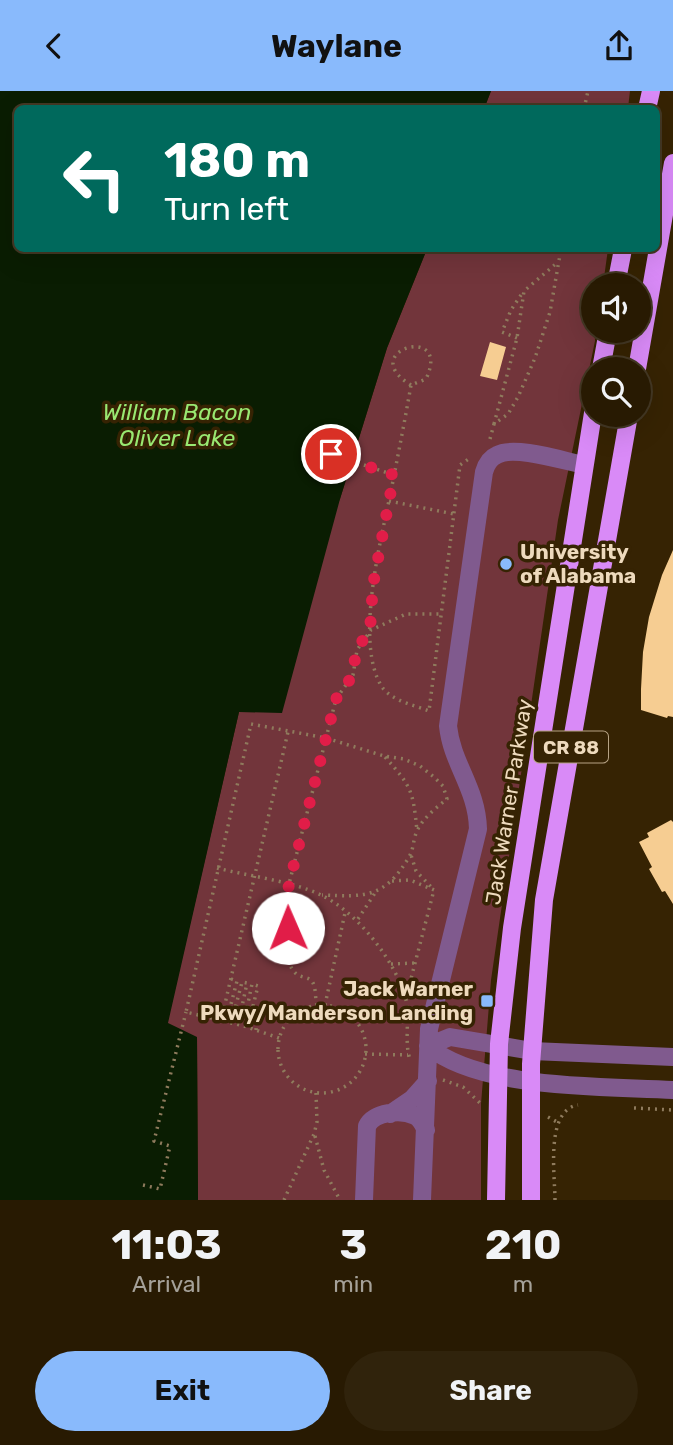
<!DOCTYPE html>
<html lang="en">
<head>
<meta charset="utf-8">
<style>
	body { margin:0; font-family:Rubik,sans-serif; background:#30230c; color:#f1f3f6; height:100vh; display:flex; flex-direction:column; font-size:26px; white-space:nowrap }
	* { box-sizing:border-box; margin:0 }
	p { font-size:23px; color:#a5a199 }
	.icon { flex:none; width:38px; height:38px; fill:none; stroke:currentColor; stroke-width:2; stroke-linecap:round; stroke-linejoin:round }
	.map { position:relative; height:1109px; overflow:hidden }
	.drawer { display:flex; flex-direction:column; background:#281a02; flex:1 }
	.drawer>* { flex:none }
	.top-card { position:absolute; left:14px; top:14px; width:646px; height:147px; border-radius:10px; box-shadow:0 7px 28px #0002,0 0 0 2px #443824; background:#00695c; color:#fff; overflow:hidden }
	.controls { position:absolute; left:581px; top:182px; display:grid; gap:14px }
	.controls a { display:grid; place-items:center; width:70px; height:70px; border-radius:50%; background:#281a02; box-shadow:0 7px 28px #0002,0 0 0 2px #443824; font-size:35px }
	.pin { position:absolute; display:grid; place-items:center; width:60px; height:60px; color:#fff; margin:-30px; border:4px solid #fff; border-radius:50%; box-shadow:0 2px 7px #0007 }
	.me { position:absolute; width:77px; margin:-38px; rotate:359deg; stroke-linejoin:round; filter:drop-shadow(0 0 5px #0008) }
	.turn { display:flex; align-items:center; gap:24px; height:147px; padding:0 35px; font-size:32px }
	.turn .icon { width:91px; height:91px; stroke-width:2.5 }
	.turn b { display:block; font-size:49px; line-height:60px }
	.eta { display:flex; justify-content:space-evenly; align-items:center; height:119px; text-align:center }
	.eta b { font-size:42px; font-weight:700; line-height:49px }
	.primary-button { display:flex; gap:14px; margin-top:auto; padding:14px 35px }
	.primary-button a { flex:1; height:80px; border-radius:42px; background:#89bafc; color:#111; font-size:28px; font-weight:700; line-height:80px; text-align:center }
	.primary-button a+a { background:#30230c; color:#f1f3f6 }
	header { display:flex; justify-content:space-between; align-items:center; height:91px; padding:0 35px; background:#89bafc; color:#111; font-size:32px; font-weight:700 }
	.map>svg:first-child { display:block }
	.green { fill:#72353b }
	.water { fill:#0a1d02 }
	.building { fill:#f6cd92 }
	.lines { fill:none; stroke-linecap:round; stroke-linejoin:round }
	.path { stroke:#8f7b5d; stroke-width:3.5; stroke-dasharray:2 5; stroke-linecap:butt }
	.minor { stroke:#805a8e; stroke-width:18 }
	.major { stroke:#d98af7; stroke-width:18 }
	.route { stroke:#e11d48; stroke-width:12; stroke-dasharray:0 21.6 }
	.poi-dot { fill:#89bafc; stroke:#362303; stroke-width:2.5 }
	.labels { text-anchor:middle; stroke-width:7; stroke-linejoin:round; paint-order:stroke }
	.shield { fill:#362303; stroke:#b7a385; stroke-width:2 }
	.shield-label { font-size:19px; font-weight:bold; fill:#eedabd }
	.poi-label { font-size:21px; font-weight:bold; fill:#eedabd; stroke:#362303; text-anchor:start }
	.street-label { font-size:21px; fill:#eedabd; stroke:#362303 }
	.water-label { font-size:23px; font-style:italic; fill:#99e871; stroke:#362303 }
</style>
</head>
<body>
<header><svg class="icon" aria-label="back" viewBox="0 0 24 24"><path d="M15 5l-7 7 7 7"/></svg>Waylane<svg class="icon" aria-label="share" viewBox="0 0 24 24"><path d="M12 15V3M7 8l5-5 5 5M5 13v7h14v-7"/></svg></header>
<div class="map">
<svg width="673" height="1109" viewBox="0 0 673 1109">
	<rect width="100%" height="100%" fill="#362303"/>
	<!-- green -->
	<path class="green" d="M491,0H630L628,17L484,18Z
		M427,158H608L603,194H593L595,250L558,429L491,889L481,1013V1109H198L197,947L167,933L239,621L340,408L387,257Z"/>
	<!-- water -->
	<path class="water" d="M0,0H491L484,18H18V158H427L387,257L340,408L282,622L239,621L168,932L197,946L198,1109H0Z"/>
	<!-- building -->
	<path class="building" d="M490,251L506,256L497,289L480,285Z
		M673,459V626L668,625L667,627L641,619V598L643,561L649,526L662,484Z
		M671,729L673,731V813L665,800L662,801L649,778L652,776L639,751L649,746L647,742Z"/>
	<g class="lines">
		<!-- path -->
		<path class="path" d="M584,18L588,0
			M517,247L502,241L511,219L523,201
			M411,294C354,260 453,231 426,288L411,294C405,329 398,364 391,400C381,449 354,552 382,596C392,610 414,614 429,620L460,374L470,367
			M494,333L517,247L524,200L558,171
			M490,348L494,333L508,323L518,306L535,267L550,221L561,158
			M333,356L331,363L394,384
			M328,371L331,363
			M389,410L454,423
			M385,666C412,696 413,700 417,740
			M217,777C248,785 292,790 321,804C357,821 396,870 406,909C410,927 404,952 410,968
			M392,790L410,789L434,799L416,780L411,764
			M358,828L375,802
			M391,873L415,872
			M231,888L237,890L230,917L235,918L242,891L247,892L241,920L246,922L252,893L258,895L251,923L257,926L256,939
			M406,907L434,799
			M317,914C315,908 316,897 313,892C310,886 303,887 298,884C285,876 287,854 292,843L285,834C287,820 287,807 289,793L336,608L353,584L357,559L371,539L406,523H443
			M325,914L345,822
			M278 958a44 44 0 1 1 88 0a44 44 0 1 1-88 0Z
			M221,930L288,641
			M279,947L244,935L186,921L251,633L326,647L384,665L404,668L420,675L434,686L443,695L447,708C436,717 423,727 417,740C413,748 414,758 409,766C385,807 365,806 322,804
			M365,963L408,964
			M443,989L463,996L480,1012
			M634,1017L673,1019
			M548,1026L557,1031
			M315,1045L324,1079L340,1109
			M143,1094L160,1098L170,1055L154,1050L186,921
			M284,1109L314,1043L317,1031L316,1001
			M555,1109C555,1084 545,1019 578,1014"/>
		<!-- minor -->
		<path class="minor" d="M428,955C480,999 605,995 673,999
			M428,955L450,946L532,960L673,966
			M390,1023L412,1008L428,990
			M364,1109L367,1035C374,1021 401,1018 415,1025C421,1028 423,1034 426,1039
			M422,1109L429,938L478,738C477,697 452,673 448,635L484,381C486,374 490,367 497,364C514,354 564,370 584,374"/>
		<!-- major -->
		<path class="major" d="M647,18L651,0
			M616,194L623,158
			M601,278L608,240
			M637,278L673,72
			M496,1109L499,953L512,837L593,322
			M531,1109V973L544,809L629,324"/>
	</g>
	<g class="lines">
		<!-- route -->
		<path class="route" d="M288,837L285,830L288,825L286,815L289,793L336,608L353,584L356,559L370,539L373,494L394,384L331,363"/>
	</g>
	<!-- markers -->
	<g class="poi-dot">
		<circle cx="506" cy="473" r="7"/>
		<rect x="480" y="903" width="14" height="14" rx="3.5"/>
	</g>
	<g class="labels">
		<!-- shield labels -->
		<rect class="shield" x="534" y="640.5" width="74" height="31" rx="5"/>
		<g class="shield-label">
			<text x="571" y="663">CR 88</text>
		</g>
		<!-- poi labels -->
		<g class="poi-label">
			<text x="520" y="468">University<tspan x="520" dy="24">of Alabama</tspan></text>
			<text x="473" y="905" text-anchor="end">Jack Warner<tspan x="473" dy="24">Pkwy/Manderson Landing</tspan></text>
		</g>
		<!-- street labels -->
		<g class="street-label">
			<text transform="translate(509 711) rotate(-81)" y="7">Jack Warner Parkway</text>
		</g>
		<!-- water labels -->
		<g class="water-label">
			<text x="177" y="329">William Bacon<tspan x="177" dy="26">Oliver Lake</tspan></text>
		</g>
	</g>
</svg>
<div class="controls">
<a><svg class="icon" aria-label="sound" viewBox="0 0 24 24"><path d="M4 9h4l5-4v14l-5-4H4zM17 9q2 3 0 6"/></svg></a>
<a><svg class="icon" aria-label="search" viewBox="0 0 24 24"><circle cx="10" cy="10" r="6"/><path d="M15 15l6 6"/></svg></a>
</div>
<div class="pin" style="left:331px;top:363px;background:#d93025"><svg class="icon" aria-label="arrive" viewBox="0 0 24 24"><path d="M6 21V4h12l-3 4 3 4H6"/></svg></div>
<svg class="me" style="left:288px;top:837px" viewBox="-20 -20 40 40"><circle r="19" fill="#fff"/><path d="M0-13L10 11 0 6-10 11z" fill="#e11d48"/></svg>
<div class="top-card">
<div class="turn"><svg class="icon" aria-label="left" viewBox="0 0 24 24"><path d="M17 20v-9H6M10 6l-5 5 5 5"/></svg><div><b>180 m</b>Turn left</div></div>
</div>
</div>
<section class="drawer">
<div class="eta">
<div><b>11:03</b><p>Arrival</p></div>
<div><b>3</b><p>min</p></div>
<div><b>210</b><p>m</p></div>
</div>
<div class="primary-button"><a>Exit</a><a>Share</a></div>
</section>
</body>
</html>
